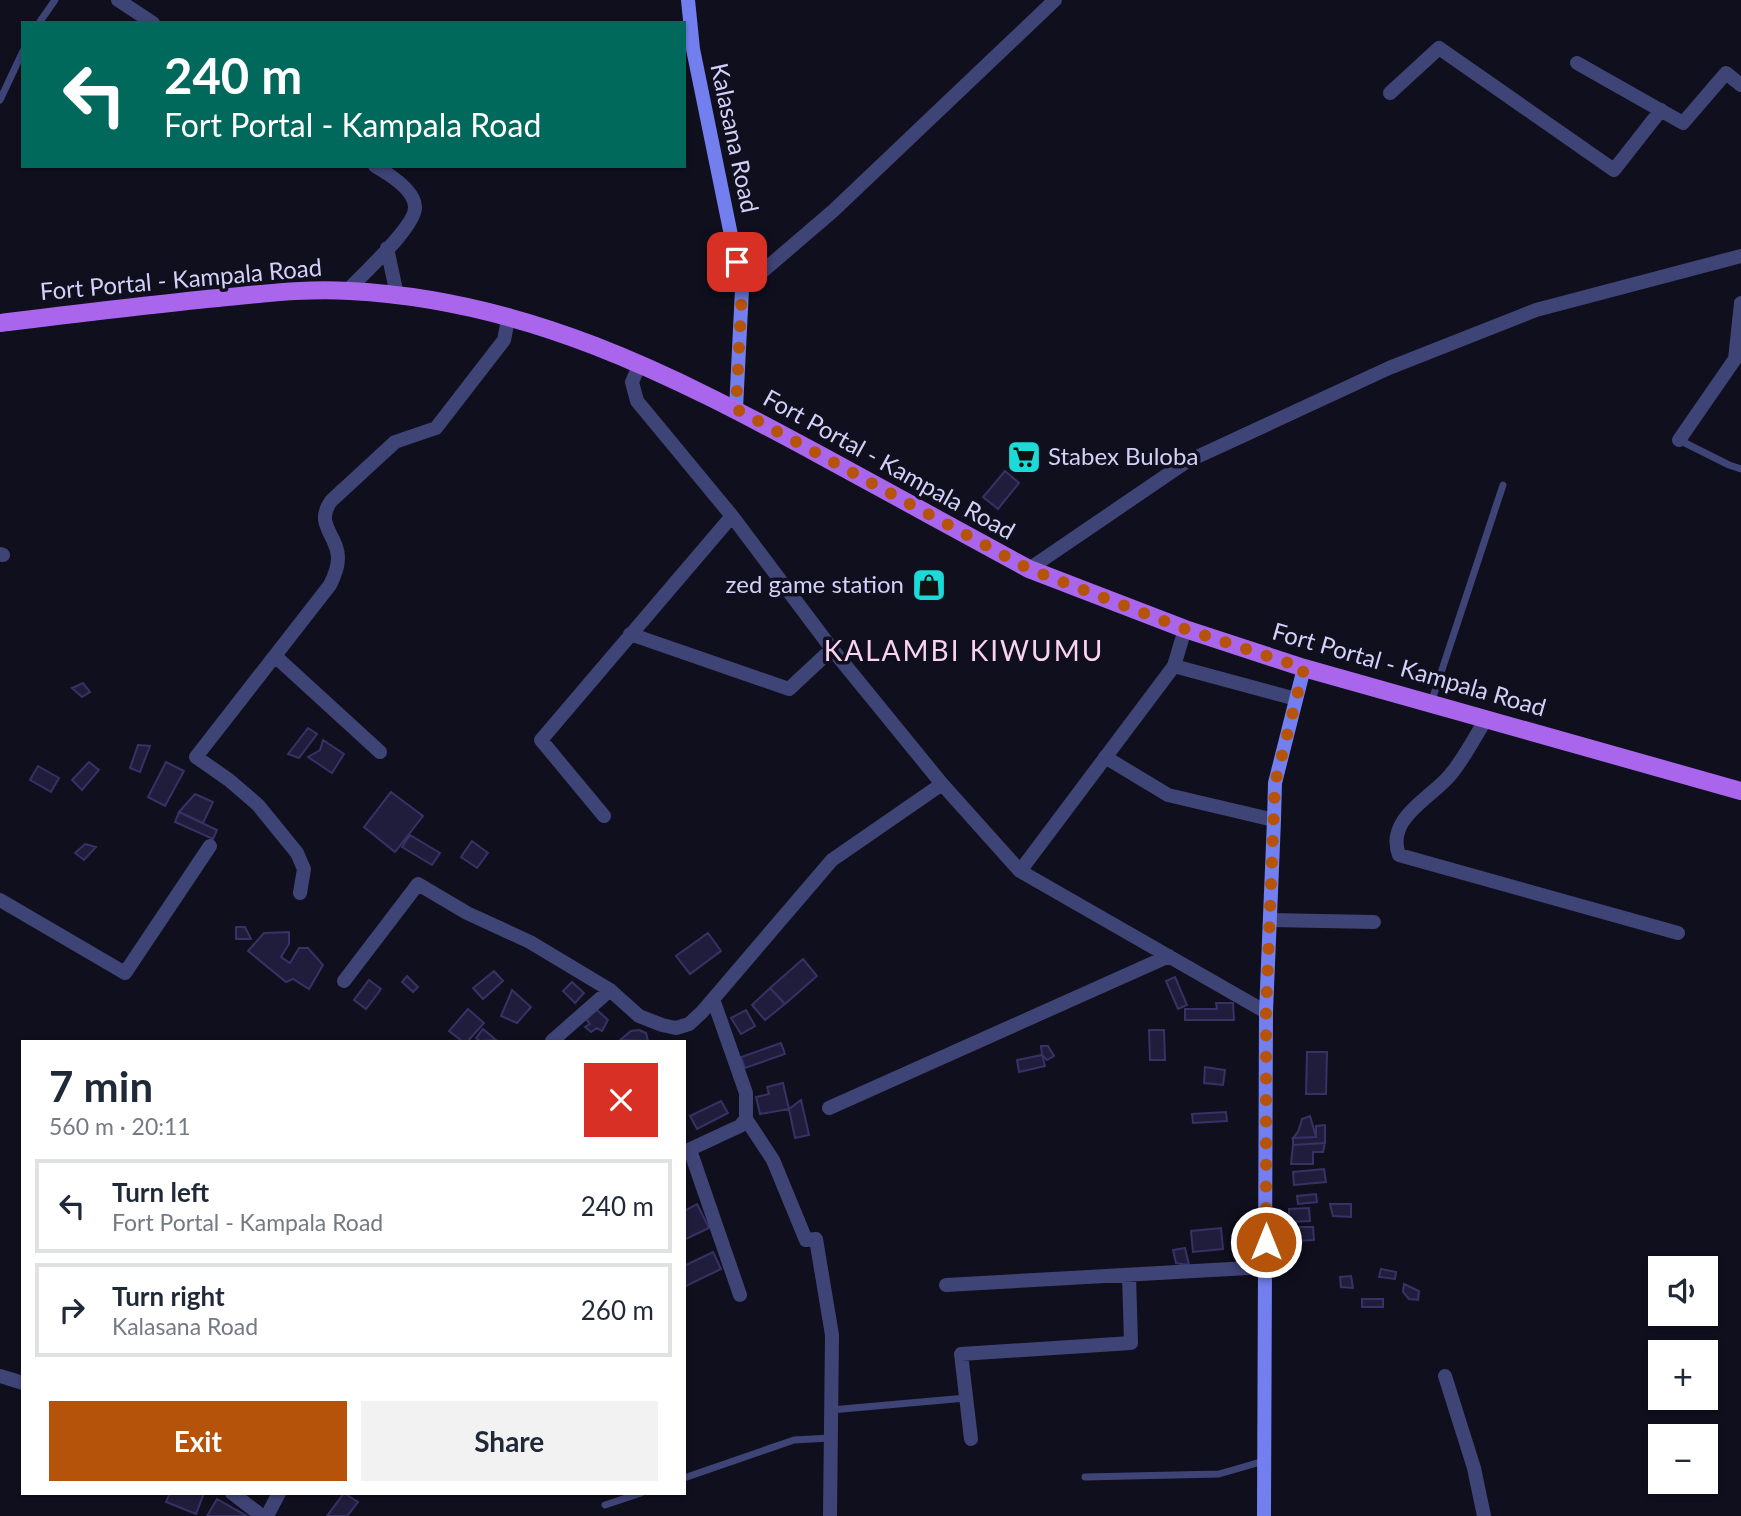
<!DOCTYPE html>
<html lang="en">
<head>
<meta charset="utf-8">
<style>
	body { margin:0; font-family:Lato,sans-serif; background:#f2f2f3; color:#1f2937; height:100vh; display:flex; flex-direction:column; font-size:26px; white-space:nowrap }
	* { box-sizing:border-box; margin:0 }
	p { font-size:23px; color:#747a83 }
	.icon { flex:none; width:38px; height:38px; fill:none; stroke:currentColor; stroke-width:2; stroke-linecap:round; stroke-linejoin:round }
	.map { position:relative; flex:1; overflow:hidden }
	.drawer { position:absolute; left:21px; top:1040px; width:665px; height:455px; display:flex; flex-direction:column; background:#fff; border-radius:0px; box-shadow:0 2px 5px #0004 }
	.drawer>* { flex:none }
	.top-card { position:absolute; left:21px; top:21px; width:665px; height:147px; border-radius:0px; box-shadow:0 2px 5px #0004; background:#00695c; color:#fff; overflow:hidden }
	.controls { position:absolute; left:1648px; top:1256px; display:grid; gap:14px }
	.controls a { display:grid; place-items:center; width:70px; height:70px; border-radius:0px; background:#fff; box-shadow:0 2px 5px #0004; font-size:35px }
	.pin { position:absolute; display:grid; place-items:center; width:60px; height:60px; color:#fff; margin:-30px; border-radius:14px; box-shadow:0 4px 10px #0006 }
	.me { position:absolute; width:77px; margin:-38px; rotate:0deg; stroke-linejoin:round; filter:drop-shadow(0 0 5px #0008) }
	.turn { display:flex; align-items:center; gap:24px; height:147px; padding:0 28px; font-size:32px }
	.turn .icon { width:91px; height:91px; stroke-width:2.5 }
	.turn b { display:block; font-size:49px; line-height:60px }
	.round { display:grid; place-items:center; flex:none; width:74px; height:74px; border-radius:0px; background:#f2f2f3 }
	.headline { display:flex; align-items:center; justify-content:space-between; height:119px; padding:0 28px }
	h1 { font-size:42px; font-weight:700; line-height:52px }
	.cta { display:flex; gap:14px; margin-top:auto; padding:14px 28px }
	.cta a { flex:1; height:80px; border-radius:0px; background:#b45309; color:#fff; font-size:28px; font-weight:700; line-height:80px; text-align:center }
	.cta a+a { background:#f2f2f3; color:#1f2937 }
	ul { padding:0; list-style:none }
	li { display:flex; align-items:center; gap:21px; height:94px; margin:0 14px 10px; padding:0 14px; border:4px solid #e0e1e3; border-radius:0px }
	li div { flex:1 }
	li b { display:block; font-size:26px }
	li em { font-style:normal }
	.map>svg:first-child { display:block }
	.building { fill:#201d3c; stroke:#363265; stroke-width:2 }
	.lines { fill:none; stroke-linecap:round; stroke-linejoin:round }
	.lane { stroke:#3f4477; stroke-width:7 }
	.street { stroke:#3f4477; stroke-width:14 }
	.secondary { stroke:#737fee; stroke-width:14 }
	.primary { stroke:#a965ec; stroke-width:18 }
	.route { stroke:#b45309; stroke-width:12; stroke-dasharray:0 21.6 }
	.labels { text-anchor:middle; stroke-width:7; stroke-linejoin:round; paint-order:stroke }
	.street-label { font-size:24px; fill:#d1d1f9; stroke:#0f0f1e }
	.poi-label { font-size:24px; fill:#d1d1f9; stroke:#0f0f1e; text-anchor:start }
	.quarter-label { font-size:28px; letter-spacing:2px; fill:#fad3f0; stroke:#0f0f1e }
</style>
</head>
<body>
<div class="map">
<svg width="1741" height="1516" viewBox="0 0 1741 1516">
	<rect width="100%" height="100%" fill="#0f0f1e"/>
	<!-- building -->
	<path class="building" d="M1005,471L1019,483L998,509L983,497Z
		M83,683L90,692L82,697L72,688Z
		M308,728L317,734L299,758L288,754Z
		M323,740L344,754L332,773L308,757L320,750Z
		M138,745L150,746L140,772L130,768Z
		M89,762L99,770L82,790L72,780Z
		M166,762L184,771L165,806L148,797Z
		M38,766L59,778L51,792L30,780Z
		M391,792L423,816L395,852L364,827Z
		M195,794L213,802L203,823L179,812Z
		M179,812L217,830L213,839L175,822Z
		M410,835L440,853L432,865L402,847Z
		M472,841L488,853L477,868L461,857Z
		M85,844L96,847L84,860L75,853Z
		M236,927H245L251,939H236Z
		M289,932V944L281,957L290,963L299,948H308L323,965L309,989L293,979L286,982L248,951L264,933Z
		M708,933L721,951L690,974L676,956Z
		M803,959L817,976L785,1004L770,988Z
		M494,971L503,981L483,999L473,988Z
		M407,976L418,987L413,992L402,982Z
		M1175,977L1187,1005L1178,1009L1166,981Z
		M369,980L381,989L366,1009L354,1000Z
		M572,982L584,993L575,1003L563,991Z
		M770,988L785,1004L765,1020L752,1005Z
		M512,990L531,1007L517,1023L501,1016Z
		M1216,1003H1233L1234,1020H1185V1009H1217Z
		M468,1009L484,1023L468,1041H462L449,1031Z
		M597,1010L608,1020L602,1031L597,1028L591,1032L585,1027L590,1024L584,1017Z
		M746,1010L755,1026L741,1034L731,1018Z
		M483,1029L496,1040L480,1041L476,1038Z
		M639,1030L646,1033L648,1041L620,1040L631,1031Z
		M1149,1030H1164L1165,1060H1150Z
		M781,1043L785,1054L745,1068L741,1057Z
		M1041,1046H1048L1054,1056L1047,1060L1042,1055Z
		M1307,1052H1327L1326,1094H1306Z
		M1042,1055L1045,1066L1019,1072L1017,1060Z
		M1205,1067L1225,1070L1223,1085L1204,1083Z
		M783,1083L789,1109L760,1114L756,1097L769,1094L767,1087Z
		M801,1100L809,1135L795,1138L789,1109Z
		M721,1101L728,1113L697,1129L690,1116Z
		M1226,1112L1227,1121L1193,1123L1192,1114Z
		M1310,1116L1316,1137L1293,1138L1298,1132L1302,1119Z
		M1325,1125V1143L1293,1145V1138L1316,1137V1126Z
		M1325,1143L1323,1152H1313V1164H1291L1293,1145Z
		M1324,1169L1326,1182L1294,1185L1293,1172Z
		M1316,1194L1317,1202L1298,1204L1297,1196Z
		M697,1204L709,1228L684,1240V1211Z
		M1330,1204H1351V1217L1333,1216Z
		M1309,1208L1310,1221L1289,1222V1209Z
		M1294,1227H1313L1314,1240L1295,1241Z
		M1221,1228L1223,1249L1193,1252L1191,1231Z
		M1185,1248L1189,1265L1176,1263L1173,1250Z
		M713,1252L721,1269L684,1287V1266Z
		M1381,1269L1396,1272L1395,1279L1379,1277Z
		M1351,1276L1353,1288L1341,1287L1340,1277Z
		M1404,1284L1419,1291L1418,1300L1409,1299L1403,1292Z
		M1362,1299H1383V1307H1362Z
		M170,1493H204L196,1514L166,1502Z
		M344,1493L358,1502L347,1516H327Z
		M217,1499L247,1516H207Z"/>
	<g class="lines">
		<!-- lane -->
		<path class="lane" d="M39,23L55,0
			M0,100L23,51
			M1679,440L1729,465L1741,469
			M1431,703L1503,485
			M831,1410L966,1398
			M1085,1477L1219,1474L1264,1461
			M684,1478L794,1440L831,1438
			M605,1505L641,1493"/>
		<!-- street -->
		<path class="street" d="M118,0L153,23
			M1577,63L1683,123L1726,73L1741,85
			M1390,93L1439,48L1614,170L1661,110
			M387,248L397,295
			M742,289L833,211L1055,0
			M348,290C362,275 416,226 415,207C415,190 389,174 375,166
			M640,364L632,382L637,401L732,516L832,649L942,784L1020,871L1266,1012
			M1679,440L1735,359L1741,303
			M0,554L3,555
			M1029,569L1186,462L1389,368L1536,310L1741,256
			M630,634L789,689L832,649
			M275,656L380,752
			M1174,666L1296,699
			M1486,719C1475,737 1465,757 1451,774C1432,798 1385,818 1399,855L1678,933
			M1105,757L1168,795L1274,820
			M604,816L541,740L732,516
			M1020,871L1174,666L1185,629
			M300,893L304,869L297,853L258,805L229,780L196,757L330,585C334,577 338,568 338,558C338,535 314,525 331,501L395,442L436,428L504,340L509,315
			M0,900L125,973L210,846
			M1270,920L1374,922
			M344,981L418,884L467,913L530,942L610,990L639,1016L662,1025L676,1028L689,1024L702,1012L832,860L942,784
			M552,1041L610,990
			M829,1108L1169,956
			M746,1119L773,1160L806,1240L816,1239L832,1335L830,1516
			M690,1150L740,1295
			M684,1152L740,1126L746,1119V1093L713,999
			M946,1285L1266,1267
			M0,1376L23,1383
			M1445,1376L1474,1468L1484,1516
			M971,1439L961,1354L1131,1343L1129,1275
			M232,1493L262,1516
			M267,1516L279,1493"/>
		<!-- secondary -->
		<path class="secondary" d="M688,0L693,49L742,289L736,409
			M1264,1516L1266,1012L1274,820L1275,783L1304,668"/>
		<!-- primary -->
		<path class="primary" d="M0,323C73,314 145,305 218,298C261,294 306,288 350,291C526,300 669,373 822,456C891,494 960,531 1029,569L1185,629L1304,668L1741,791"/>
	</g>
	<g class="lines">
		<!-- route -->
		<path class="route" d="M737,262L742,289L736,409L1029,569L1185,629L1304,668L1275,783L1266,1012V1242"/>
	</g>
	<!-- icons -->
	<defs>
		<g id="supermarket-square" transform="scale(1.75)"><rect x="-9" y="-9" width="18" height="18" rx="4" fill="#1bdbd8" stroke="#0f0f1e"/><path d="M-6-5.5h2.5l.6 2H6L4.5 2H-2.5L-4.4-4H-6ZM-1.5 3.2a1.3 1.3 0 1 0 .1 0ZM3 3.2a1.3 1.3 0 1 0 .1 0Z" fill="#111"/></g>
		<g id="shop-square" transform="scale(1.75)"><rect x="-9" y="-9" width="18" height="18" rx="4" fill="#1bdbd8" stroke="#0f0f1e"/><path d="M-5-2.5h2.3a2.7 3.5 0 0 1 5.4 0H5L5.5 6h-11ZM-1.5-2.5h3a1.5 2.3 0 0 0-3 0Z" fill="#111"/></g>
	</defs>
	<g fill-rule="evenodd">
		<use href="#supermarket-square" x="1024" y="457"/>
		<use href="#shop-square" x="929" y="585"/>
	</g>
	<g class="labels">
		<!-- street labels -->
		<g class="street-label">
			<text transform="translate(734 138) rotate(78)" y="8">Kalasana Road</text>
			<text transform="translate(181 280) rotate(-5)" y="8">Fort Portal - Kampala Road</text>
			<text transform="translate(889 465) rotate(29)" y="8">Fort Portal - Kampala Road</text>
			<text transform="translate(1409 670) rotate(16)" y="8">Fort Portal - Kampala Road</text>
		</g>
		<!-- poi labels -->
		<g class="poi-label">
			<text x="1048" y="465">Stabex Buloba</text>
			<text x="904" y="593" text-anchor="end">zed game station</text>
		</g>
		<!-- quarter labels -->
		<g class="quarter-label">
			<text x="964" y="661">KALAMBI KIWUMU</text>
		</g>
	</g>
</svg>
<div class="controls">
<a><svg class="icon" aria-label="sound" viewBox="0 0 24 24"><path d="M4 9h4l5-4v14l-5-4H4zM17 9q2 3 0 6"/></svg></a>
<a>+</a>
<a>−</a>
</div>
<div class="pin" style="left:737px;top:262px;background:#d93025"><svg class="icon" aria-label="arrive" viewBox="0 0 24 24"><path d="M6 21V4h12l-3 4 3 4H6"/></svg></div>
<svg class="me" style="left:1266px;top:1242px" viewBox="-20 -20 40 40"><circle r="17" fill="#b45309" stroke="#fff" stroke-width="3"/><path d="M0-11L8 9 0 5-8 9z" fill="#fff"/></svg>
<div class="top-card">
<div class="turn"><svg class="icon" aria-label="left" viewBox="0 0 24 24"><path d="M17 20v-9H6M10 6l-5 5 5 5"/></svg><div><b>240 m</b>Fort Portal - Kampala Road</div></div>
</div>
<section class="drawer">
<div class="headline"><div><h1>7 min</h1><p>560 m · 20:11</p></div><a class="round" style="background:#d93025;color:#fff"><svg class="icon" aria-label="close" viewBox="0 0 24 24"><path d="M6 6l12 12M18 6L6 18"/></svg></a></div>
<ul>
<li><svg class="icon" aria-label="left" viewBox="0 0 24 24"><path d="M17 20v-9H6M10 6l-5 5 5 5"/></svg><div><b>Turn left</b><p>Fort Portal - Kampala Road</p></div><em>240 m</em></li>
<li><svg class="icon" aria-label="right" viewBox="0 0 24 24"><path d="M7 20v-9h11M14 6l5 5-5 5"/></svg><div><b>Turn right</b><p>Kalasana Road</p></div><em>260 m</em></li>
</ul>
<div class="cta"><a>Exit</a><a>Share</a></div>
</section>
</div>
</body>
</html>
